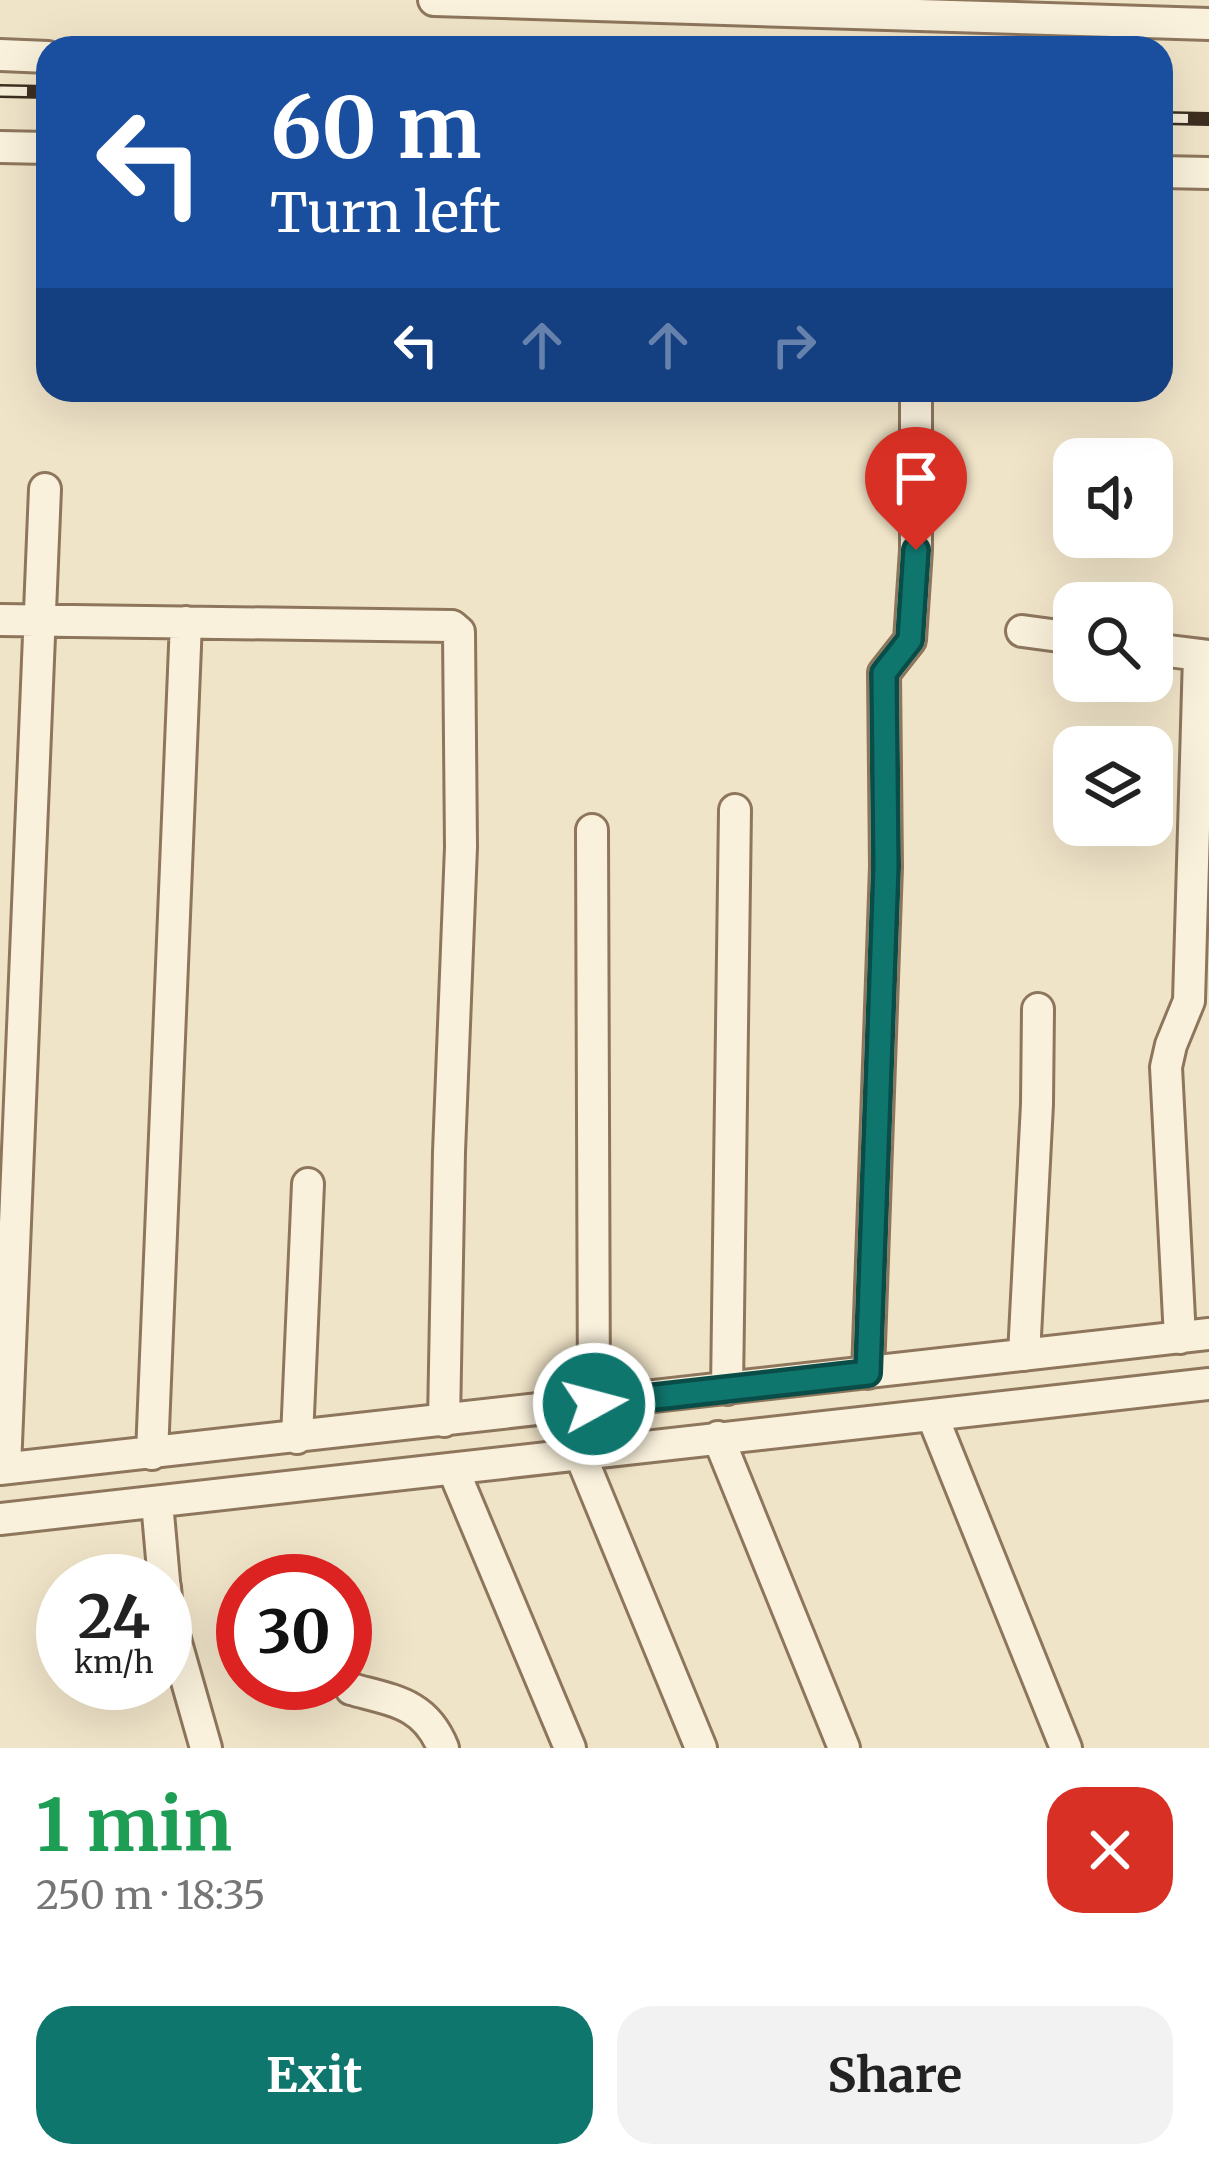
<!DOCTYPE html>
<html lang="en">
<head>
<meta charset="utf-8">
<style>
	body { margin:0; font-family:Merriweather,serif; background:#f2f2f2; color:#222; height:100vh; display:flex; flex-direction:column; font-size:45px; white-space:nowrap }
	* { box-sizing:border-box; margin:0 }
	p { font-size:39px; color:#767676 }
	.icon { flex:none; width:66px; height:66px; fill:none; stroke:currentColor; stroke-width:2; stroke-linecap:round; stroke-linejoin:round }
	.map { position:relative; height:1748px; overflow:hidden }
	.details { display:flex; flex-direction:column; background:#fff; flex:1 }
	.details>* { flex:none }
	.top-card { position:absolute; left:36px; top:36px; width:1137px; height:366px; border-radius:36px; box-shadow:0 12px 48px #0002; background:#1a4fa0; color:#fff; overflow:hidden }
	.buttons { position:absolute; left:1053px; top:438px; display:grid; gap:24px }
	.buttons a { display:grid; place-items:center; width:120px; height:120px; border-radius:24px; background:#fff; box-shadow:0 12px 48px #0002; font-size:60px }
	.speed { position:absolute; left:36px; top:1554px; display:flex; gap:24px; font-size:60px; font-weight:700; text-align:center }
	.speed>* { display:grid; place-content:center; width:156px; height:156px; border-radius:50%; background:#fff; box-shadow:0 12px 48px #0002; line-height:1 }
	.speed small { font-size:30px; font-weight:400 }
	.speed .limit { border:18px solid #d22; background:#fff; color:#111 }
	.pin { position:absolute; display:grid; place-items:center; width:102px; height:102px; color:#fff; margin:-123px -51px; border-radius:50% 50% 50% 0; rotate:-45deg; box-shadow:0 0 12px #0007 }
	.pin .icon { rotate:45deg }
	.me { position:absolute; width:132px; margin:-66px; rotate:83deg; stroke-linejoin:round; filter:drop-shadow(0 0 9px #0008) }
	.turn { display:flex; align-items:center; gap:42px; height:252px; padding:0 36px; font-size:54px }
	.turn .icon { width:156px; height:156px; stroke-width:2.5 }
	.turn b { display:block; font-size:84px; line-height:102px }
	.lanes { display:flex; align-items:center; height:114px; padding:0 36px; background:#0003; justify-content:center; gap:60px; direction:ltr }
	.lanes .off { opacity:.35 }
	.round { display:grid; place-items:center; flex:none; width:126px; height:126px; border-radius:36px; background:#f2f2f2 }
	.headline { display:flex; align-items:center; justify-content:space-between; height:204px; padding:0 36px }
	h1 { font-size:72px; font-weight:700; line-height:90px; color:#1e9e55 }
	.primary-button { display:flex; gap:24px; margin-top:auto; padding:24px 36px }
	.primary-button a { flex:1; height:138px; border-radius:36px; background:#0f766e; color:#fff; font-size:48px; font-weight:700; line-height:138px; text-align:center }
	.primary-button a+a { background:#f2f2f2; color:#222 }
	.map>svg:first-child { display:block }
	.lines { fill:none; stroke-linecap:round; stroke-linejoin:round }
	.minor-casing { stroke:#8d765c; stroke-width:36 }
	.minor { stroke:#faf1dc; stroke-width:30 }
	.rail-casing { stroke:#3d2e20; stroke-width:14 }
	.rail { stroke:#f7eed8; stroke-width:9; stroke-dasharray:27; stroke-linecap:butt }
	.route-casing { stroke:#0a4d48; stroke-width:30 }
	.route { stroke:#0f766e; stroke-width:21 }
</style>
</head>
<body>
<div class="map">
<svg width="1209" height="1748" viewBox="0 0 1209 1748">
	<rect width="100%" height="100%" fill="#f0e4c8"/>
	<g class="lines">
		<!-- minor casing -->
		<g class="minor-casing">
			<path id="minor" d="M434,0L1209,24
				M0,55L48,57
				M0,147L48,148
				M1161,172L1209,173
				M0,620L452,626L459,632L461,847L449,1152L444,1421
				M1022,631L1074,638
				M1152,649L1209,656
				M592,830L594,1404
				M1180,1338L1166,1067L1171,1045L1189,1001L1199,656
				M1024,1355L1037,1104L1038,1009
				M868,1373L886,867L884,673L910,640L916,550V390
				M727,1389L735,810
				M932,1415L1066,1748
				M718,1437L844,1748
				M297,1438L308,1184
				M152,1454L186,622
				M580,1454L701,1748
				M5,1468L45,489
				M0,1469L1209,1334
				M453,1469L570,1748
				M157,1502L164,1581
				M0,1519L1209,1384
				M165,1587L167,1611L206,1748
				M351,1689C394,1701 425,1703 443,1748"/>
		</g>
		<!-- minor -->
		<use href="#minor" class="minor"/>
		<!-- rail casing -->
		<g class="rail-casing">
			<path id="rail" d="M0,91L48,92
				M1161,118L1209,119"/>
		</g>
		<!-- rail -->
		<use href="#rail" class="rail"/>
	</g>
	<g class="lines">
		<!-- route casing -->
		<g class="route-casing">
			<path id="route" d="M594,1404L868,1373L886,867L884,673L910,640L916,550"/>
		</g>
		<!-- route -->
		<use href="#route" class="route"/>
	</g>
</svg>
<div class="buttons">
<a><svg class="icon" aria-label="sound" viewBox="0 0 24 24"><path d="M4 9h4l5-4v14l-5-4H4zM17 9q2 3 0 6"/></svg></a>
<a><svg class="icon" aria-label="search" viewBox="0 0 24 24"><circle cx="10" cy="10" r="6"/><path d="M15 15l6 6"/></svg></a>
<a><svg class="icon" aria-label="layers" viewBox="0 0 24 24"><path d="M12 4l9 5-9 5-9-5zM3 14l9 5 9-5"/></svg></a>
</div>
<div class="speed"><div>24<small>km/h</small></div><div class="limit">30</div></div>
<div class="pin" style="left:916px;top:550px;background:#d93025"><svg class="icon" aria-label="arrive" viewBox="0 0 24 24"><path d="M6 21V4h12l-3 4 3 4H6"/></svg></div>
<svg class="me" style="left:594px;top:1404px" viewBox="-20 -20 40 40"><circle r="17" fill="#0f766e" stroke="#fff" stroke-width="3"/><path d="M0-11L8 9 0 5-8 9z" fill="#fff"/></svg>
<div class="top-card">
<div class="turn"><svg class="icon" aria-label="left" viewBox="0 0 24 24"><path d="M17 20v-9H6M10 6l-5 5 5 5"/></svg><div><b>60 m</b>Turn left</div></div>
<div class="lanes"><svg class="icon" aria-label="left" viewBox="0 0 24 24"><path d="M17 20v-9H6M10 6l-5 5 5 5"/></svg><svg class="icon off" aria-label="ahead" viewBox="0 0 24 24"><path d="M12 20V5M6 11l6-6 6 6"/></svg><svg class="icon off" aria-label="ahead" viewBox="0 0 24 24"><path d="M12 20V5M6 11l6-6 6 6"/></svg><svg class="icon off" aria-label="right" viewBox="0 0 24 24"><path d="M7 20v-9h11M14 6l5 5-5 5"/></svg></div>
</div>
</div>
<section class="details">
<div class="headline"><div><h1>1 min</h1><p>250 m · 18:35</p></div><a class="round" style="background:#d93025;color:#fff"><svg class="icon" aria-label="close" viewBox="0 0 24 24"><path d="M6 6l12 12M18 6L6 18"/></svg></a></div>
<div class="primary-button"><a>Exit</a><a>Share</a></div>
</section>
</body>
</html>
